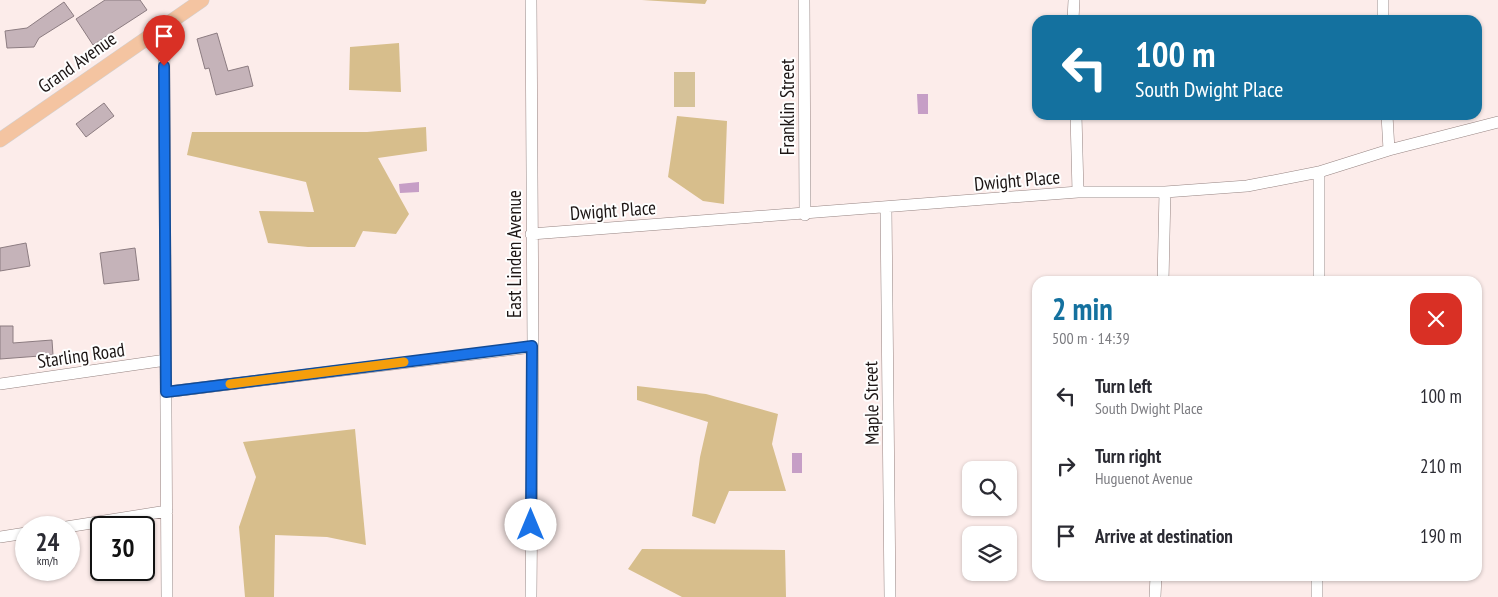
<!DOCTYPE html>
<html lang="en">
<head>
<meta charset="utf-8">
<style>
	body { margin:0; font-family:"PT Sans Narrow",sans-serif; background:#f2f2f3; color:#2b2b33; height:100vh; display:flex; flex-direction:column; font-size:19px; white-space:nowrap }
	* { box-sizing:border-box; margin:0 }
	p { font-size:16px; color:#7c7c81 }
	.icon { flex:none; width:28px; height:28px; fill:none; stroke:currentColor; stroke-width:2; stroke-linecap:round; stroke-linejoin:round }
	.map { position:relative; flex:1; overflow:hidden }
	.details { position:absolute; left:1032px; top:276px; width:450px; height:305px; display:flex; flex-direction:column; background:#fff; border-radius:15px; box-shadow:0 1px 4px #0004 }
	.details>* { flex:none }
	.hud { position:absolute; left:1032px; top:15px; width:450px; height:105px; border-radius:15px; box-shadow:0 1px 4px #0004; background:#14719f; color:#fff; overflow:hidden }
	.fabs { position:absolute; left:962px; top:461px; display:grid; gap:10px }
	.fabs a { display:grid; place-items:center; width:55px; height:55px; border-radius:10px; background:#fff; box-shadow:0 1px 4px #0004; font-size:25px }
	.speed { position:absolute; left:15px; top:516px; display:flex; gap:10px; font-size:25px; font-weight:700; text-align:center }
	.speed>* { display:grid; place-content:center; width:65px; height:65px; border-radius:50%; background:#fff; box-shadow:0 1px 4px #0004; line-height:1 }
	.speed small { font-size:12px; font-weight:400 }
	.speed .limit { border:2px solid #111; border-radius:8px; background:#fff; color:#111 }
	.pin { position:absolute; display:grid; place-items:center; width:42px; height:42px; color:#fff; margin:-51px -21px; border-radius:50% 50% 50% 0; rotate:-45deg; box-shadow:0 0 5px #0007 }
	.pin .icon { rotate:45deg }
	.me { position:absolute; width:55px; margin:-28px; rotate:0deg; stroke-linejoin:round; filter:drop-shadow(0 0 4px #0008) }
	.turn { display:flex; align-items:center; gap:18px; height:105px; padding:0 20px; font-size:22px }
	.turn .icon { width:65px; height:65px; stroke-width:2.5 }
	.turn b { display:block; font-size:35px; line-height:42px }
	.round { display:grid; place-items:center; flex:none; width:52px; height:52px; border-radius:15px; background:#f2f2f3 }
	.headline { display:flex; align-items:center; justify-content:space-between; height:85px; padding:0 20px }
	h1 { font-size:30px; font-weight:800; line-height:38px; color:#14719f }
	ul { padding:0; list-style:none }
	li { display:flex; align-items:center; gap:15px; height:70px; padding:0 20px }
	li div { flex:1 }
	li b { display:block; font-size:19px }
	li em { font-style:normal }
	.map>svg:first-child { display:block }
	.green { fill:#d6c299 }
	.forest { fill:#d7be8c }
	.water { fill:#c69ec6 }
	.building { fill:#c5b3b9; stroke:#8c7c81 }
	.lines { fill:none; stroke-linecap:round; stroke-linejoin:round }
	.minor-casing { stroke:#968482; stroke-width:12 }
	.major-casing { stroke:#d2d0d0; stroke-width:15 }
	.minor { stroke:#fff; stroke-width:11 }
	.major { stroke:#f4c4a1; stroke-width:14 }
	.route-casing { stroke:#114b97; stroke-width:12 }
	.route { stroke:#1a73e8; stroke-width:9 }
	.slow { stroke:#f59e0b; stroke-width:9 }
	.labels { text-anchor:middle; stroke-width:4; stroke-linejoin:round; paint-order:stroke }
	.street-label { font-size:19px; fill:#1c1514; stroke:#fefefe }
</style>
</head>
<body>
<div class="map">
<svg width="1498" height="597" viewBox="0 0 1498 597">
	<rect width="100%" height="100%" fill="#fcecea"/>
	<!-- green -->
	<path class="green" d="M674,72H695V107H674Z"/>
	<!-- forest -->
	<path class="forest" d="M642,0H707L705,4Z
		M399,43L401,92L349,90L350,47Z
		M677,116L727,121L724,204L703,201L668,177Z
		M426,127L427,151L378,158L409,214L396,234L363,231L355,247H308L268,243L259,211L314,212L306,182L187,155L192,132H367Z
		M637,386L706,394L778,414L772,444L786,491H729L715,524L692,516L700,457L708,422L637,400Z
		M355,429L366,545L327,537L275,535L274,597H245L239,527L256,477L243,442Z
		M642,549L785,550L786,597H682L628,569Z"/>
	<!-- water -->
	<path class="water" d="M917,94H928V114H918Z
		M419,182V192L400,193L399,184Z
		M792,453H802V473H792Z"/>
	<!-- building -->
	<path class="building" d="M105,0H140L147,10L93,45L76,19Z
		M64,2L74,16L39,38L34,47L7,48L5,31L27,28Z
		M217,33L228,71L248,66L253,86L216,95L209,68L205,69L197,39Z
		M104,103L114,116L86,137L76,124Z
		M26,243L30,266L0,271V248Z
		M135,248L139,280L104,284L100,253Z
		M0,326H13V343L52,340L53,355L0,359Z"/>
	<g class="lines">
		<!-- minor casing -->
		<g class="minor-casing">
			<path id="minor" d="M804,0L805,215
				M1383,0V20
				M1073,20L1074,0
				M159,28L164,46L167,597
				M1076,115L1078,192
				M1387,115L1389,150
				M886,208L890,597
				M531,234L1078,192H1165L1247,186L1319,172L1389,150L1498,122
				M1163,281L1165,192
				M1319,281V172
				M0,384L166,360
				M166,392L533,347
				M60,528L167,511
				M0,537L26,533
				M531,597L533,347L531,0
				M1155,597L1156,576
				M1317,597V576"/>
		</g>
		<!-- major casing -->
		<g class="major-casing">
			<path id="major" d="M0,140L202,0"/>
		</g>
		<!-- minor -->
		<use href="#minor" class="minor"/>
		<!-- major -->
		<use href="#major" class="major"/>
	</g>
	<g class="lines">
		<!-- route casing -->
		<g class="route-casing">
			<path id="route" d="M164,66L166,392L532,346L531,525"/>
		</g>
		<!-- route -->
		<use href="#route" class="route"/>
		<!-- slow -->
		<path class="slow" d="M230,384L404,362"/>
	</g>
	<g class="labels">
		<!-- street labels -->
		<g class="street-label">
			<text transform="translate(77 62) rotate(-35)" y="7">Grand Avenue</text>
			<text transform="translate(787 107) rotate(-90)" y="7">Franklin Street</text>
			<text transform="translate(1017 180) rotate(-5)" y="7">Dwight Place</text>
			<text transform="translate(613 210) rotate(-4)" y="7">Dwight Place</text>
			<text transform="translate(514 254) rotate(-90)" y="7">East Linden Avenue</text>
			<text transform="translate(81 355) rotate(-8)" y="7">Starling Road</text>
			<text transform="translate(871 403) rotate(-91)" y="7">Maple Street</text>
		</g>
	</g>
</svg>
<div class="fabs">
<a><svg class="icon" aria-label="search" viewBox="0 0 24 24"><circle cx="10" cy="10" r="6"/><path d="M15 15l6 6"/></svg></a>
<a><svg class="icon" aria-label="layers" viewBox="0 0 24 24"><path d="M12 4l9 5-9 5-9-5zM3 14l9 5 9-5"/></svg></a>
</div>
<div class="speed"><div>24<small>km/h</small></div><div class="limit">30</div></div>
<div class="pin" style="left:164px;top:66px;background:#d93025"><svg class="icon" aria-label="arrive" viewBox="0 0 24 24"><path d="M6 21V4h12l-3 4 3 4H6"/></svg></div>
<svg class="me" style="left:531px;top:525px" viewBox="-20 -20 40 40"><circle r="19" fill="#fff"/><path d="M0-13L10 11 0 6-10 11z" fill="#1a73e8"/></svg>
<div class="hud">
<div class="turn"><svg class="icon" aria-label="left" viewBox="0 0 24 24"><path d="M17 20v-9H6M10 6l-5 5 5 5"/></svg><div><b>100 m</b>South Dwight Place</div></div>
</div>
<section class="details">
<div class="headline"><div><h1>2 min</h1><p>500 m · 14:39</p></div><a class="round" style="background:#d93025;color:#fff"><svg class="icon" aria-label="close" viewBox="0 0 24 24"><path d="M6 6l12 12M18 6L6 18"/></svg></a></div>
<ul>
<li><svg class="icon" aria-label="left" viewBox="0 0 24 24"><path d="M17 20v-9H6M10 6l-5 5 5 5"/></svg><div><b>Turn left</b><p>South Dwight Place</p></div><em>100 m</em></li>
<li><svg class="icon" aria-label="right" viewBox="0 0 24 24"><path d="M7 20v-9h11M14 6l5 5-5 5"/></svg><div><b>Turn right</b><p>Huguenot Avenue</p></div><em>210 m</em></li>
<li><svg class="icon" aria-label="arrive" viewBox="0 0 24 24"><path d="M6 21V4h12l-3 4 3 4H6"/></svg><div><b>Arrive at destination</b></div><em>190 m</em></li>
</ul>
</section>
</div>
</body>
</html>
